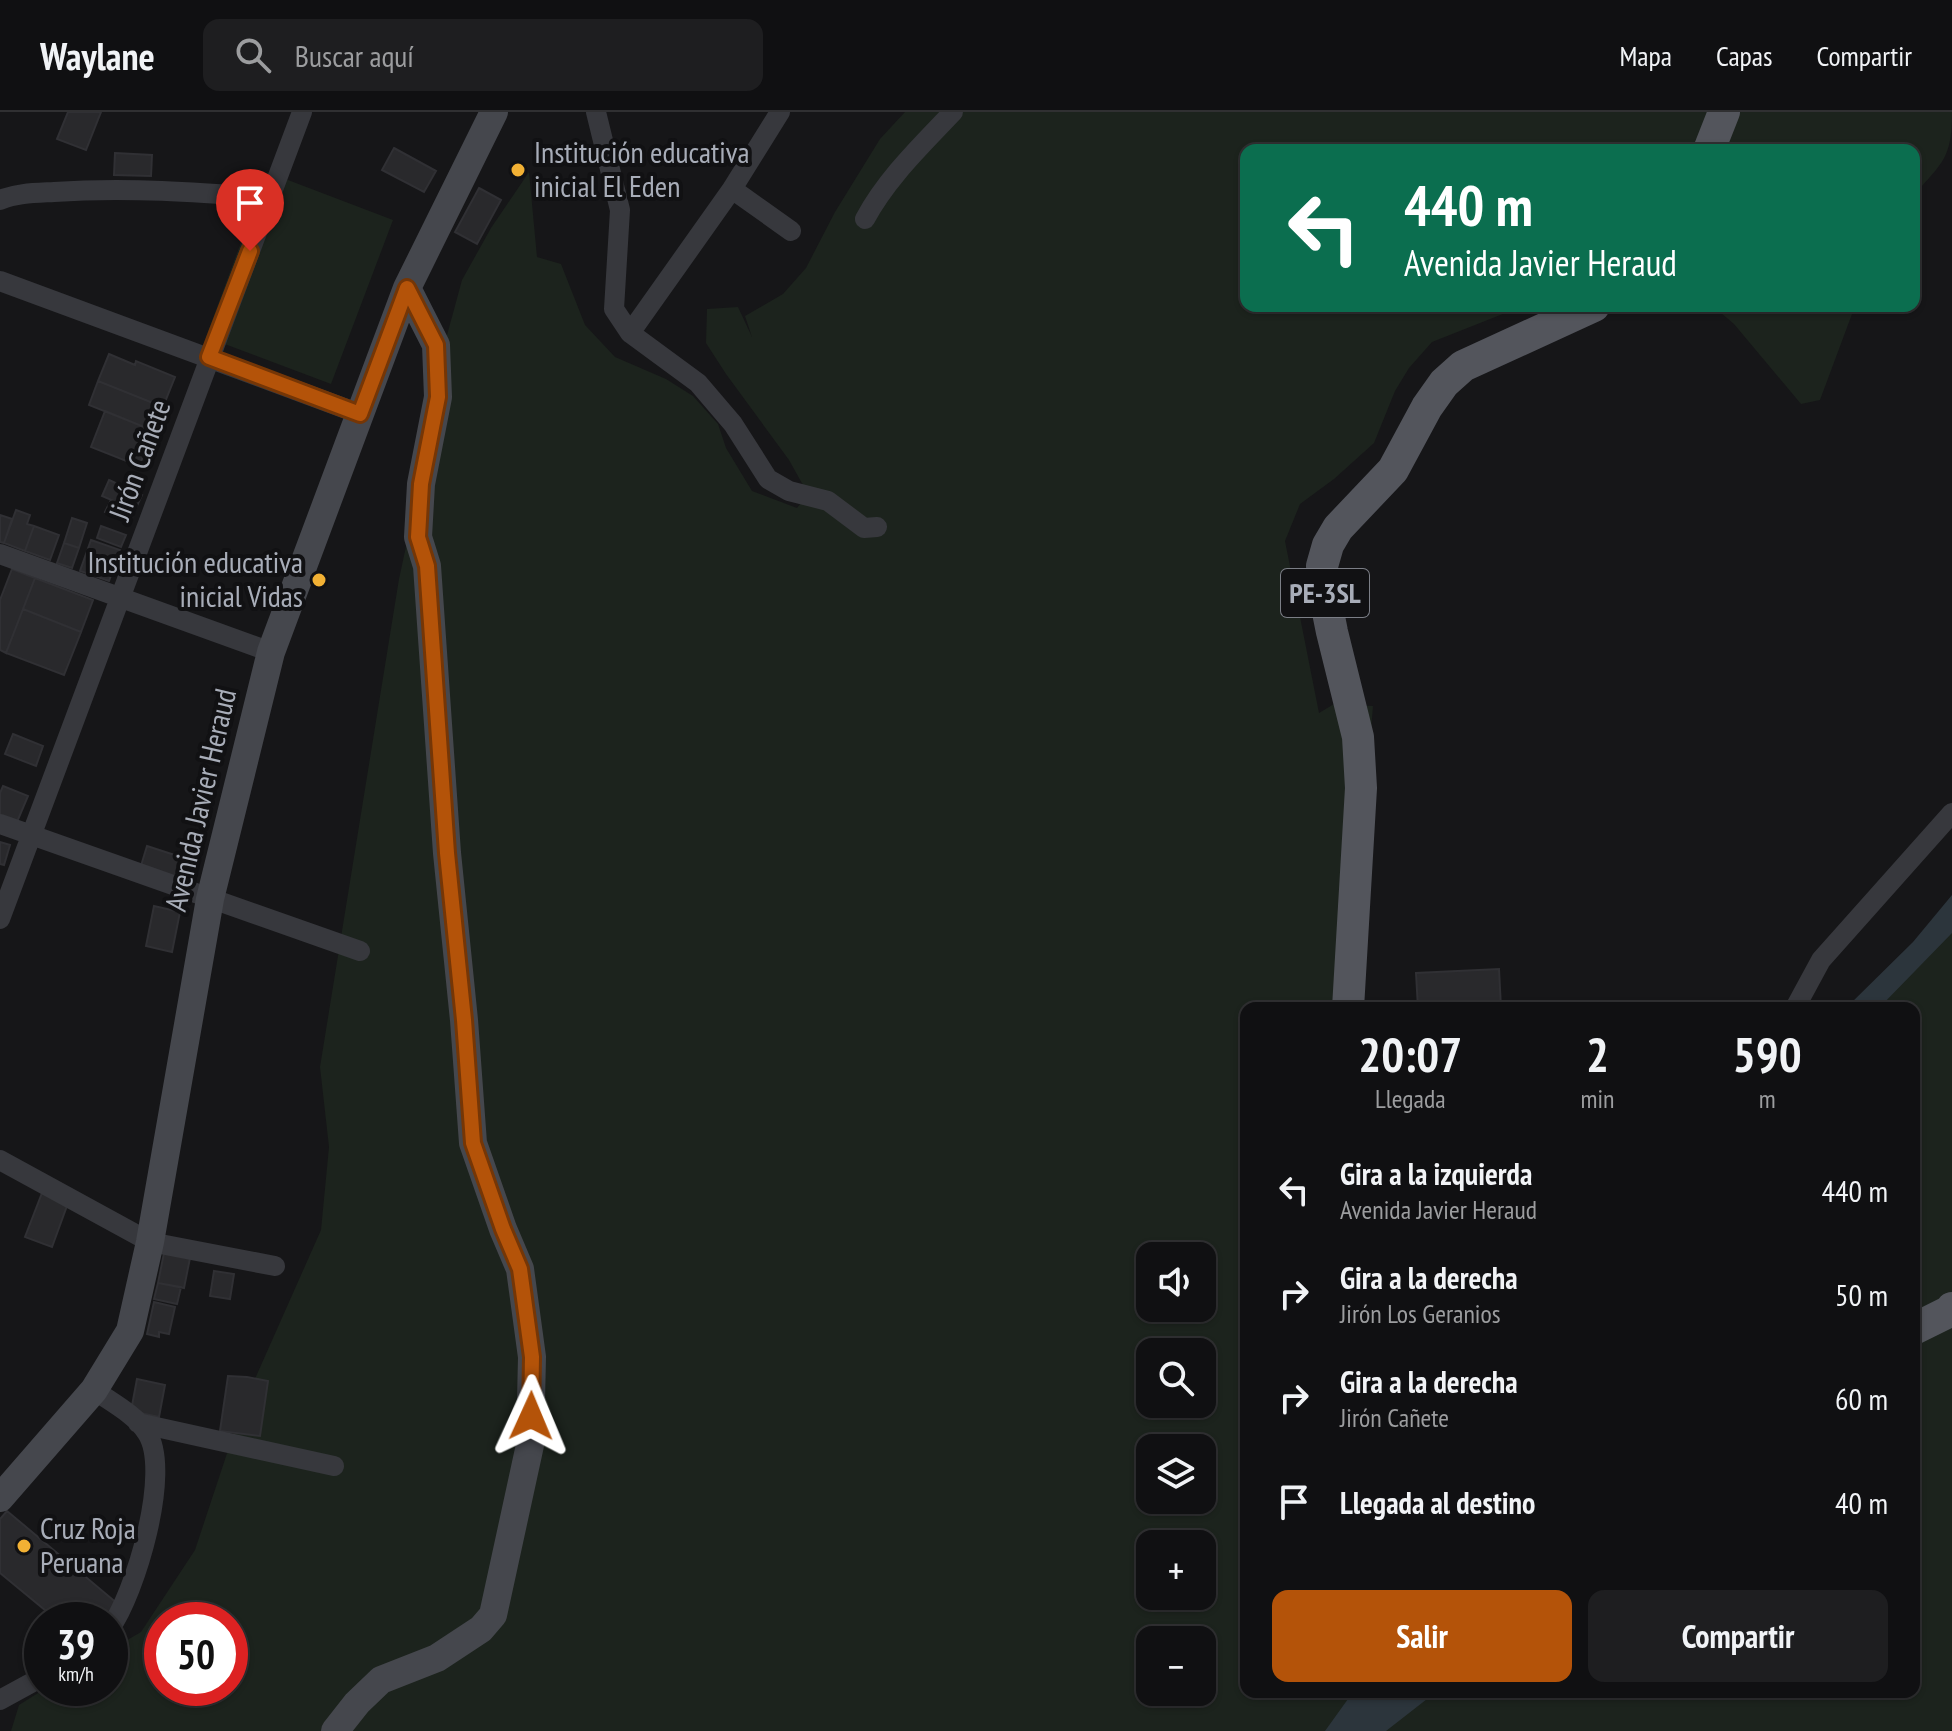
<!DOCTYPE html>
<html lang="es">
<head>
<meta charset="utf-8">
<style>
	body { margin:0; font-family:"PT Sans Narrow",sans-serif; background:#1e1e20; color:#f1f3f6; height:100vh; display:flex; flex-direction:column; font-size:30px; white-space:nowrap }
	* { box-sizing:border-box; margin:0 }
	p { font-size:26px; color:#9c9d9f }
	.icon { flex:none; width:44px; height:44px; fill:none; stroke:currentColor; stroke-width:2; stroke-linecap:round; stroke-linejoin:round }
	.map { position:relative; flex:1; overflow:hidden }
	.drawer { position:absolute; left:1240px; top:890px; width:680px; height:696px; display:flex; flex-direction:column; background:#101012; border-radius:16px; box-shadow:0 2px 6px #0004,0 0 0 2px #303032 }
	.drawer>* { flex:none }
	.banner { position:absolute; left:1240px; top:32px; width:680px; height:168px; border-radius:16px; box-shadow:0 2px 6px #0004,0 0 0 2px #303032; background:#0b6e4f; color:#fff; overflow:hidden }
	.controls { position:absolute; left:1136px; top:1130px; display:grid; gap:16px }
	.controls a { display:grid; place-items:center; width:80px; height:80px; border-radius:16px; background:#101012; box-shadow:0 2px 6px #0004,0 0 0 2px #303032; font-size:40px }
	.speed { position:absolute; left:24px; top:1490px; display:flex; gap:16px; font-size:40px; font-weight:700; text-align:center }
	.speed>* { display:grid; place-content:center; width:104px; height:104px; border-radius:50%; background:#101012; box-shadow:0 2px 6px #0004,0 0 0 2px #303032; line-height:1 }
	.speed small { font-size:20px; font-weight:400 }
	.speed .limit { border:12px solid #d22; background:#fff; color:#111 }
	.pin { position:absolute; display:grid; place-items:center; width:68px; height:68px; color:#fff; margin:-82px -34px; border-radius:50% 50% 50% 0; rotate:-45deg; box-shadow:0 0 8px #0007 }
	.pin .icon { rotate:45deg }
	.me { position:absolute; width:88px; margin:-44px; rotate:1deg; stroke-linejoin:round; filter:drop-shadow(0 0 6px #0008) }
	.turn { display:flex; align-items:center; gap:28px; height:168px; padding:0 32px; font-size:36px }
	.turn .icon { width:104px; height:104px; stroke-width:2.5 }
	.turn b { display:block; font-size:56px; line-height:68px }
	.eta { display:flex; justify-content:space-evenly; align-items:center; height:136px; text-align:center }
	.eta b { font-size:48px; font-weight:700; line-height:56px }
	.action { display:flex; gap:16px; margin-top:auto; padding:16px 32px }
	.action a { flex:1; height:92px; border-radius:16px; background:#b45309; color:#fff; font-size:32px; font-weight:700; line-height:92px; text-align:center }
	.action a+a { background:#1e1e20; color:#f1f3f6 }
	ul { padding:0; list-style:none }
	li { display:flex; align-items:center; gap:24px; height:104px; padding:0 32px }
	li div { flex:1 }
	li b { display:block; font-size:30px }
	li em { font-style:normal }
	header { display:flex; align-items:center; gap:48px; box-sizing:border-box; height:112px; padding:0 40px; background:#101012; border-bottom:2px solid #303032 }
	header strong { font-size:38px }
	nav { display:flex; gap:44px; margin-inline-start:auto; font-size:28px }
	.search { width:560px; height:72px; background:#1e1e20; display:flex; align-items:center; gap:20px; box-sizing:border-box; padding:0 28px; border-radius:16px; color:#9c9d9f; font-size:30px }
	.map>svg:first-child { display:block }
	.green { fill:#1c231d; fill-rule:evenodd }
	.water { fill:#2c353c }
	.building { fill:#29292c; stroke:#303034; stroke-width:2 }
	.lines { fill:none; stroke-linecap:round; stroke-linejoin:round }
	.minor { stroke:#37383d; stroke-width:20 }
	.secondary { stroke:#45474d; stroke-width:28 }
	.primary { stroke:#53555c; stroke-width:32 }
	.route-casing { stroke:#753606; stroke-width:20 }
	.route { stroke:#b45309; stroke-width:14 }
	.poi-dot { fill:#f2b134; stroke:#111113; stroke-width:3 }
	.labels { text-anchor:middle; stroke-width:8; stroke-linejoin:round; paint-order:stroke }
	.shield { fill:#111113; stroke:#7b7e86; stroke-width:2 }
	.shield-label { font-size:28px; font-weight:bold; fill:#a8adb8 }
	.poi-label { font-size:30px; fill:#a8adb8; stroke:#111113; text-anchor:start }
	.street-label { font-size:30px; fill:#a8adb8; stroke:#111113 }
</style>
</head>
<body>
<header>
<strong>Waylane</strong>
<div class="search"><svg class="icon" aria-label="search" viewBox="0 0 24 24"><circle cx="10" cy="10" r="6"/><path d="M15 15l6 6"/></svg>Buscar aquí</div>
<nav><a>Mapa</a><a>Capas</a><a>Compartir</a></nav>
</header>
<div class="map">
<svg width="1952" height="1619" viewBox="0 0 1952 1619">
	<rect width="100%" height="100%" fill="#161618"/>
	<!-- green -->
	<path class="green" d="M905,0H1952C1952,46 1943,50 1914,83V38H1246V194H1523L1432,230L1409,256L1395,279L1374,331L1334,367L1300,392L1285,429L1319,601L1334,592L1373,594L1349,896H1246V1580H1914V896H1861L1952,788V1619H11L19,1593L46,1576H110V1538L141,1520L195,1438L242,1296L321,1118L329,1035L320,955L399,467L421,365L440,249L462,168L491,116L529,60L537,145L561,152L585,213L615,245L666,267L693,284L718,312L726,336L752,379L797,396L808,382L789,348L726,262L706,231L707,197L738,195L752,225L745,204L783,182L806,156L835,100L880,27ZM1150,1144H1202V1196H1150ZM1150,1240H1202V1292H1150ZM1150,1336H1202V1388H1150ZM1150,1432H1202V1484H1150ZM162,1508H230V1576H162ZM1150,1528H1202V1580H1150Z
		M267,60L393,108L331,272L206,225Z
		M1713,194H1855L1820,288L1801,292L1734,212Z"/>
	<!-- water -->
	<path class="water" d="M1952,783V821L1879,896H1846L1913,830Z
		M1353,1580H1436L1386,1619H1325Z"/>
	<!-- building -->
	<path class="building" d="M68,0H101L86,38L57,27Z
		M394,36L436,59L424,80L382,58Z
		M115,41L152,43L151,64L114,63Z
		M479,76L501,88L477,132L455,120Z
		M109,242L135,253L136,249L175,265L163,295L98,269Z
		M98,269L163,295L154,319L89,293Z
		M105,299L154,319L139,354L91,335Z
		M109,368L142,383L135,398L102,384Z
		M111,388L135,398L130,411L105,400Z
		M16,398L30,403L27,412L34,414L25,439L4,431Z
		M0,403L12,407L4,431L0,430Z
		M72,406L87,411L79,436L64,431Z
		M34,414L59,423L50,448L25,439Z
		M101,414L126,423L121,435L97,426Z
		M91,428L120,438L109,469L80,459Z
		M64,431L79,436L72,456L57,451Z
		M12,457L35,466L6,541L0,538V488Z
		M35,466L93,488L81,520L23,497Z
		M23,497L81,520L64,563L6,541Z
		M13,622L43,634L36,654L5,642Z
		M3,674L28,684L17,710L0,703V681Z
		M0,730L10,733L4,753L0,752Z
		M147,734L196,750L188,773L140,757Z
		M154,794L180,800L172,840L146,834Z
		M1499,857L1501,896H1418L1416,861Z
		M42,1081L68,1091L52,1135L25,1125Z
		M164,1141L190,1146L184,1176L158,1171Z
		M214,1159L234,1162L230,1187L210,1184Z
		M158,1171L181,1175L177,1192L154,1187Z
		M154,1190L175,1195L169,1222L159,1220V1225L147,1222Z
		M228,1264L247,1265L268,1269L260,1324L220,1319Z
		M137,1267L165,1273L159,1305L131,1299Z
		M7,1399L118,1492L104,1508H57L0,1461V1407Z"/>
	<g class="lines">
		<!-- minor -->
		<path class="minor" d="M596,0L620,98L614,197L630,221L698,271L733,312L768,367L789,379L828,389L864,416L877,415
			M732,77L791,119
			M0,88C17,81 36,81 54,80C126,75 198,80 270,86
			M865,107C887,66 921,34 953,0
			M0,169L360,302
			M630,221L732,77L780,0
			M0,442L271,540
			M0,712L360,839
			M0,807L302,0
			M1795,896L1821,848L1952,701
			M0,1048L150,1130L275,1154
			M94,1278C111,1290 136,1303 147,1321C172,1359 135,1482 110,1516
			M138,1311L334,1354
			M0,1588L42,1565"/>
		<!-- secondary -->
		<path class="secondary" d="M0,1386L94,1278L130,1219L150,1130L210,787L271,540L407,176L494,0
			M335,1619L357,1591L381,1568L437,1546L481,1517L493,1503L530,1333L532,1245L520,1157L503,1117L473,1031L464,908L447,741L427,454L418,425L421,372L438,285L436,233L407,176"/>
		<!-- primary -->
		<path class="primary" d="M1709,38L1724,0
			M1348,896L1361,676L1358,625L1332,520L1324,480L1322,454L1328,433L1338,416L1393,358L1427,295L1444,271L1463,254L1594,194
			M1914,1217L1950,1199L1952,1196"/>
	</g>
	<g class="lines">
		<!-- route casing -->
		<g class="route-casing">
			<path id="route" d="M250,139L209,245L360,302L407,176L436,233L438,285L421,372L418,425L427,454L447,741L464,908L473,1031L503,1117L520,1157L532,1245L531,1304"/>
		</g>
		<!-- route -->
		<use href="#route" class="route"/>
	</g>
	<!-- markers -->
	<g class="poi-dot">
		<circle cx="518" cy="58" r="8"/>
		<circle cx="319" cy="468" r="8"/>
		<circle cx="24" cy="1434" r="8"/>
	</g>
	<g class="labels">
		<!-- shield labels -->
		<rect class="shield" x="1281" y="457" width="88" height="48" rx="6"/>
		<g class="shield-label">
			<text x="1325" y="491">PE-3SL</text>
		</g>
		<!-- poi labels -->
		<g class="poi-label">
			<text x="534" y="51">Institución educativa<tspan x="534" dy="34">inicial El Eden</tspan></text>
			<text x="303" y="461" text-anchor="end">Institución educativa<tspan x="303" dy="34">inicial Vidas</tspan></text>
			<text x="40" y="1427">Cruz Roja<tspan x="40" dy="34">Peruana</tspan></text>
		</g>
		<!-- street labels -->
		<g class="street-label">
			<text transform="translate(140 348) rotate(-70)" y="10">Jirón Cañete</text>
			<text transform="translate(201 688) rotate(-77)" y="10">Avenida Javier Heraud</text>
		</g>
	</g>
</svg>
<div class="controls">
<a><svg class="icon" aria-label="sound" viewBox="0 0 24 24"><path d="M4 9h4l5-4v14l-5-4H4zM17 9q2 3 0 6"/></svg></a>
<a><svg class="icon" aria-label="search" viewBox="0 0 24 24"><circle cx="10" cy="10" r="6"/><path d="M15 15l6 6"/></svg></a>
<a><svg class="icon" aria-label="layers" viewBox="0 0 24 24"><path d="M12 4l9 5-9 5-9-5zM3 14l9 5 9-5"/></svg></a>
<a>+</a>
<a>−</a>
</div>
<div class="speed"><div>39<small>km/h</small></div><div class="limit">50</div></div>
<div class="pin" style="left:250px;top:139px;background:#d93025"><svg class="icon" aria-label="arrive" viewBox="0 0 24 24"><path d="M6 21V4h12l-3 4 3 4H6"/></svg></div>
<svg class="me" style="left:531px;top:1304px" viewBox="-20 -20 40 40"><path d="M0-17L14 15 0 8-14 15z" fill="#b45309" stroke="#fff" stroke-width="4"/></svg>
<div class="banner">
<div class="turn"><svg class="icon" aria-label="left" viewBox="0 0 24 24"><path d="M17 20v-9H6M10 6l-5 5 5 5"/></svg><div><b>440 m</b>Avenida Javier Heraud</div></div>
</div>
<section class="drawer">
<div class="eta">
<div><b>20:07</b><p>Llegada</p></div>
<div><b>2</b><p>min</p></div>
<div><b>590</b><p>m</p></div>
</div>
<ul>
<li><svg class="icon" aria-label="left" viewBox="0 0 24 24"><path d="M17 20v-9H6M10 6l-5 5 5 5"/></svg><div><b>Gira a la izquierda</b><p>Avenida Javier Heraud</p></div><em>440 m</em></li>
<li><svg class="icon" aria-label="right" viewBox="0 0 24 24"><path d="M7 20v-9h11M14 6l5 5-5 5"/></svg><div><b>Gira a la derecha</b><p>Jirón Los Geranios</p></div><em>50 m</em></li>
<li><svg class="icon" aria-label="right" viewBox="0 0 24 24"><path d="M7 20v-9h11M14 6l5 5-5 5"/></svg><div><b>Gira a la derecha</b><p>Jirón Cañete</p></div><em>60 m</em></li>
<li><svg class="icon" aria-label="arrive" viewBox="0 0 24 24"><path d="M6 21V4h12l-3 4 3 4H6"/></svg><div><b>Llegada al destino</b></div><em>40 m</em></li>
</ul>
<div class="action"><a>Salir</a><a>Compartir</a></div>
</section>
</div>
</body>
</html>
